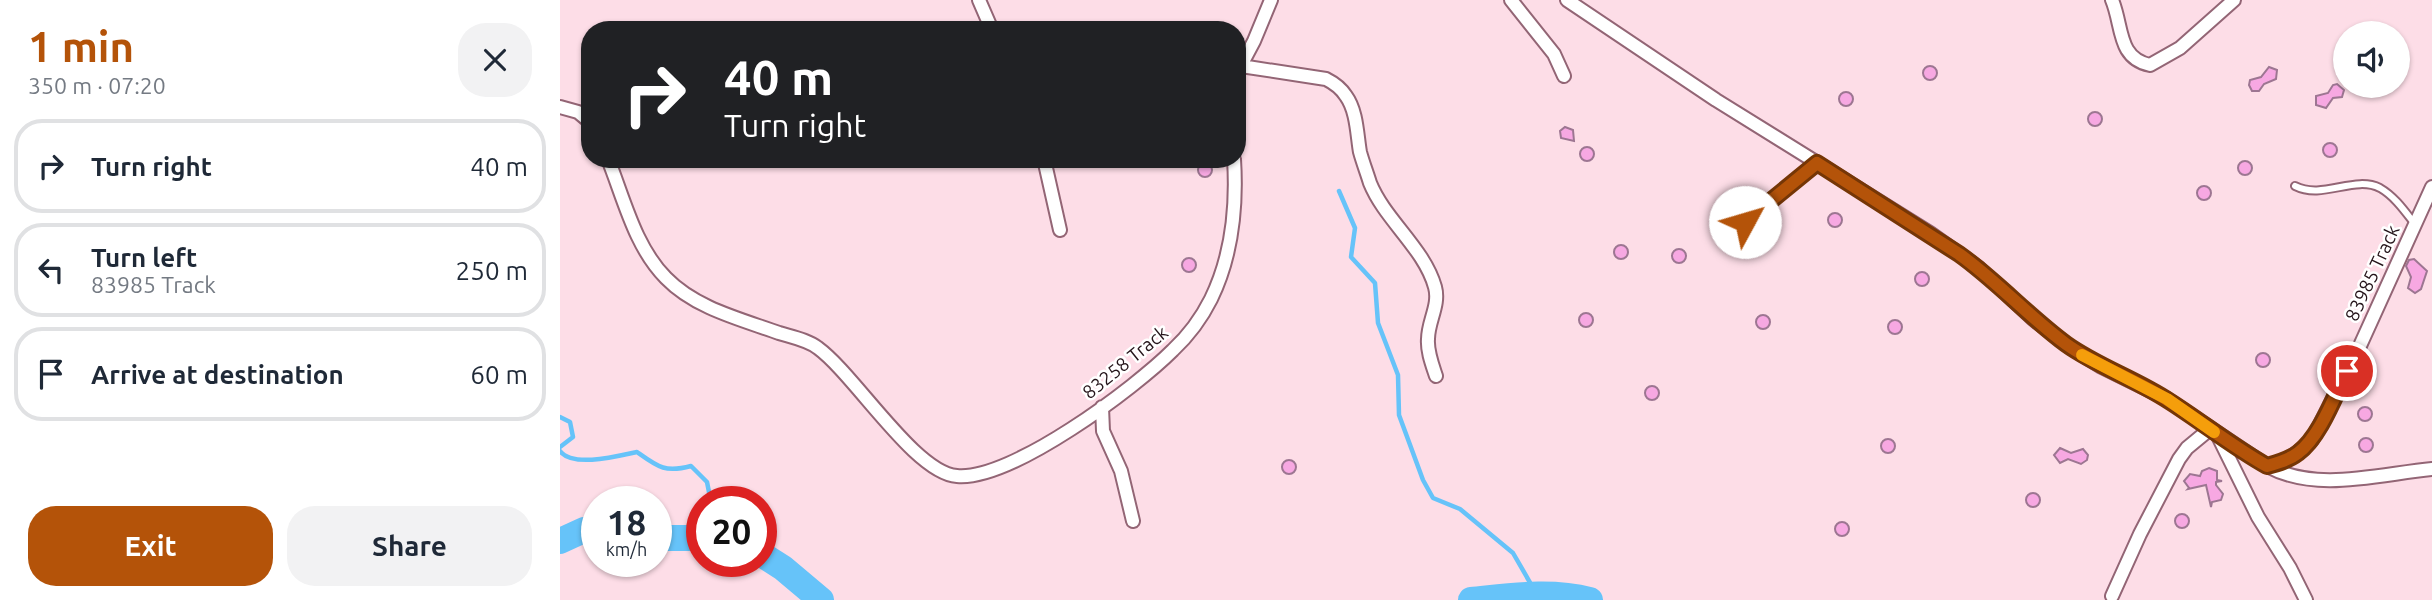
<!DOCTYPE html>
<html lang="en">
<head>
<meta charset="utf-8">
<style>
	body { margin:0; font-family:Ubuntu,sans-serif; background:#f2f2f3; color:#1f2937; height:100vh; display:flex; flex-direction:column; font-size:26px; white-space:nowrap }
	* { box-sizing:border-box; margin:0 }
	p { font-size:23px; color:#747a83 }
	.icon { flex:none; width:38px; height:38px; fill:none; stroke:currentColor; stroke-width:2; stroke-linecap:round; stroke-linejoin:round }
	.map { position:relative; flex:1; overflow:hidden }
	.sheet { display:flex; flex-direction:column; background:#fff; width:560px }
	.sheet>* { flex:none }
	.hud { position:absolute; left:21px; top:21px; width:665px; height:147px; border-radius:28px; box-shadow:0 2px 5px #0004; background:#202124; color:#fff; overflow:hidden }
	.fabs { position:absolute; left:1773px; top:21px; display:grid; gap:14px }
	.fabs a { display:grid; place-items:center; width:77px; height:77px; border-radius:50%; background:#fff; box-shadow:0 2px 5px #0004; font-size:35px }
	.speed { position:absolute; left:21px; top:486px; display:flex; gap:14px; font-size:35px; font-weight:700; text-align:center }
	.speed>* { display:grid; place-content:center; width:91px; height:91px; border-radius:50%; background:#fff; box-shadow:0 2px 5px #0004; line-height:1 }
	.speed small { font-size:18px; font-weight:400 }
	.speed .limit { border:10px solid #d22; background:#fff; color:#111 }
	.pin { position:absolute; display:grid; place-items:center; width:60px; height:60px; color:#fff; margin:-30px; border:4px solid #fff; border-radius:50%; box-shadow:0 2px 7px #0007 }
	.me { position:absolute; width:77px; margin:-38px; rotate:51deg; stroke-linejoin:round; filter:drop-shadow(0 0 5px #0008) }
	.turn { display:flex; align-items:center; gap:24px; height:147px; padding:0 28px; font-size:32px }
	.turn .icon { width:91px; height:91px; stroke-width:2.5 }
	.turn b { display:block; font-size:49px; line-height:60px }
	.round { display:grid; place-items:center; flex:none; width:74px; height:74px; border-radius:28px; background:#f2f2f3 }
	.headline { display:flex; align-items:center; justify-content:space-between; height:119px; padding:0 28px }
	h1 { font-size:42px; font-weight:600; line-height:52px; color:#b45309 }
	.action { display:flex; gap:14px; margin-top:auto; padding:14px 28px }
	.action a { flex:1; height:80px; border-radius:28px; background:#b45309; color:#fff; font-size:28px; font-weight:600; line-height:80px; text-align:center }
	.action a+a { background:#f2f2f3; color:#1f2937 }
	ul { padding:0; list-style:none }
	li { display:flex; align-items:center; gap:21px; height:94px; margin:0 14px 10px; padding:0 14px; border:4px solid #e0e1e3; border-radius:28px }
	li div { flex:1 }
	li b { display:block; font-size:26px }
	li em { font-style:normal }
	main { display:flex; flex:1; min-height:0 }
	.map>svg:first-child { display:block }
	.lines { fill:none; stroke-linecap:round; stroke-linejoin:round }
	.stream { stroke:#66c3f9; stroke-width:4.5 }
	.river { stroke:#66c3f9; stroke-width:26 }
	.building { fill:#f7a8e2; stroke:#9d7692; stroke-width:2 }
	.lane-casing { stroke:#936575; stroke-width:10 }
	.street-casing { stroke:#936575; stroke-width:16 }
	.lane { stroke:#fff; stroke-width:6 }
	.street { stroke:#fff; stroke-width:12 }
	.route-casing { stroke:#753606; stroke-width:18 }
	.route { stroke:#b45309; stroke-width:12 }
	.slow { stroke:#f59e0b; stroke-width:12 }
	.labels { text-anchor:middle; stroke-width:5; stroke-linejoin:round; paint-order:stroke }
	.street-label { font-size:19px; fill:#25141a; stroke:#fff }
</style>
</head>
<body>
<main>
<section class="sheet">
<div class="headline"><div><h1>1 min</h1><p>350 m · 07:20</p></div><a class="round"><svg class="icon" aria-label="close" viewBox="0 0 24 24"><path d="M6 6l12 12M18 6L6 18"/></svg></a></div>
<ul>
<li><svg class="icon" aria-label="right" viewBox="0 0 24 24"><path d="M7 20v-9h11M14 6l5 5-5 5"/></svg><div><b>Turn right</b></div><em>40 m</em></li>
<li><svg class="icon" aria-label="left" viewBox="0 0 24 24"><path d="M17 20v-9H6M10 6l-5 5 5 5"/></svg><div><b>Turn left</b><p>83985 Track</p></div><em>250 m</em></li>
<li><svg class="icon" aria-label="arrive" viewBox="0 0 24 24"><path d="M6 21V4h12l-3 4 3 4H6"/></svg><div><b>Arrive at destination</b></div><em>60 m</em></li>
</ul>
<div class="action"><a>Exit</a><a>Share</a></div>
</section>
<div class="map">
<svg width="1872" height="600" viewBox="0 0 1872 600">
	<rect width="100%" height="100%" fill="#fddde7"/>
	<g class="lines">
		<!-- stream -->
		<path class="stream" d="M779,191L795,228L791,257L815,283L818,323L838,375L839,415L863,480L873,498L900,509L953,553L976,593
			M0,417L10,422L13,437L0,447
			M0,451C13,468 58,456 77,452C98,467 105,473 131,466L147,482L151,502"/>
		<!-- river -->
		<path class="river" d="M96,538H142
			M0,541L24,530H37
			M201,554L223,568L261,600
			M911,600C952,596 990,590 1030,600"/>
	</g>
	<!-- building -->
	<path class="building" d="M1363 73a7 7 0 1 1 14 0a7 7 0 1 1-14 0Z
		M1709,67L1717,70L1716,79L1704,84L1699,91H1692L1689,85L1690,80L1701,77Z
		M1777,84L1784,90L1782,97L1773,98L1766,108L1756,105V96L1768,93L1773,85Z
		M1279 99a7 7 0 1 1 14 0a7 7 0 1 1-14 0Z
		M1528 119a7 7 0 1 1 14 0a7 7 0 1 1-14 0Z
		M1005,127L1013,130L1014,141L1001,138L1000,131Z
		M1763 150a7 7 0 1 1 14 0a7 7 0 1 1-14 0Z
		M1020 154a7 7 0 1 1 14 0a7 7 0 1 1-14 0Z
		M1678 168a7 7 0 1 1 14 0a7 7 0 1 1-14 0Z
		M638 170a7 7 0 1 1 14 0a7 7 0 1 1-14 0Z
		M1637 193a7 7 0 1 1 14 0a7 7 0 1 1-14 0Z
		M1268 220a7 7 0 1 1 14 0a7 7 0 1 1-14 0Z
		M1054 252a7 7 0 1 1 14 0a7 7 0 1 1-14 0Z
		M1112 256a7 7 0 1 1 14 0a7 7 0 1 1-14 0Z
		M622 265a7 7 0 1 1 14 0a7 7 0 1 1-14 0Z
		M1854,259L1867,271L1861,289L1855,293L1848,288L1851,277L1846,266L1849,260Z
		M1355 279a7 7 0 1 1 14 0a7 7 0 1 1-14 0Z
		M1019 320a7 7 0 1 1 14 0a7 7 0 1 1-14 0Z
		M1196 322a7 7 0 1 1 14 0a7 7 0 1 1-14 0Z
		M1328 327a7 7 0 1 1 14 0a7 7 0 1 1-14 0Z
		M1696 360a7 7 0 1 1 14 0a7 7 0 1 1-14 0Z
		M1085 393a7 7 0 1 1 14 0a7 7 0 1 1-14 0Z
		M1798 414a7 7 0 1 1 14 0a7 7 0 1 1-14 0Z
		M1799 445a7 7 0 1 1 14 0a7 7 0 1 1-14 0Z
		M1321 446a7 7 0 1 1 14 0a7 7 0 1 1-14 0Z
		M1500,448L1511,453L1523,449L1528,455L1527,460L1521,464L1508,459L1500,463L1494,455Z
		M722 467a7 7 0 1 1 14 0a7 7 0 1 1-14 0Z
		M1649,468L1657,471V480L1662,481L1656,482V485L1663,494L1661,500L1652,502L1651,507L1646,485L1628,489L1629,488L1624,481L1630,474L1640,476L1642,471Z
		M1466 500a7 7 0 1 1 14 0a7 7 0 1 1-14 0Z
		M1615 521a7 7 0 1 1 14 0a7 7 0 1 1-14 0Z
		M1275 529a7 7 0 1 1 14 0a7 7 0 1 1-14 0Z"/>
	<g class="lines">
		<!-- lane casing -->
		<g class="lane-casing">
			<path id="lane" d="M1735,186C1763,200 1794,175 1820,188C1834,196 1844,210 1854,223
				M1185,222L1257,163"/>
		</g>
		<!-- street casing -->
		<g class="street-casing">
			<path id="street" d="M419,0L432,30
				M951,0L994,54L1004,76
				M1007,0L1156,100L1370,233L1419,268L1473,319L1508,346L1540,366L1607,399L1707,466C1757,493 1819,474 1872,469
				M1552,0C1563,26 1557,58 1590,65L1620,48L1674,0
				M681,66L766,79C774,83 781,88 786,96C797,111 797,135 800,152C803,163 807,173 810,183C825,220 864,248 875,287C880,305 868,321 868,339C867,351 872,364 876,376
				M677,73L694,41L711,0
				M0,107L18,112L30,122
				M48,159C64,199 75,247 106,278C135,308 180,319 219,333C232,337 248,340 258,348C295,375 355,473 397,476C451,481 575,388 613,350C628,336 642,317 651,299C672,256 677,206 674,159
				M484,159L500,230
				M542,407L543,431L561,471L573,521
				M1657,434L1698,517L1730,568L1746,600
				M1707,466C1726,461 1738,454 1752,440L1799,348L1872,187
				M1552,596L1580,534L1619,459L1627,448L1650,429"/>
		</g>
		<!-- lane -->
		<use href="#lane" class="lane"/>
		<!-- street -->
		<use href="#street" class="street"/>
	</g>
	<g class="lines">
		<!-- route casing -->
		<g class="route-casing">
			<path id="route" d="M1185,222L1257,163L1399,254C1437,281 1468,316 1506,344C1538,367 1576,379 1609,401C1642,422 1673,447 1707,466C1718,463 1729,460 1738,453C1760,437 1775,395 1787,371"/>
		</g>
		<!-- route -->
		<use href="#route" class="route"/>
		<!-- slow -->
		<path class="slow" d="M1522,355L1607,399L1654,432"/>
	</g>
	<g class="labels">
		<!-- street labels -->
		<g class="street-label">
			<text transform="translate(1812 273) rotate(-65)" y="7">83985 Track</text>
			<text transform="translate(565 362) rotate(-39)" y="7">83258 Track</text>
		</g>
	</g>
</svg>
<div class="fabs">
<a><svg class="icon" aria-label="sound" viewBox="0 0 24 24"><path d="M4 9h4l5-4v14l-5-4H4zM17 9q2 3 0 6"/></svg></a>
</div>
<div class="speed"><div>18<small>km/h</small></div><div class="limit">20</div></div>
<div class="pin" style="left:1787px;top:371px;background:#d93025"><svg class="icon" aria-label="arrive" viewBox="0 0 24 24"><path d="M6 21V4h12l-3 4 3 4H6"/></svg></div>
<svg class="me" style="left:1185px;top:222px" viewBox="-20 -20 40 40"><circle r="19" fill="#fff"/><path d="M0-13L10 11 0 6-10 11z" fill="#b45309"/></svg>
<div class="hud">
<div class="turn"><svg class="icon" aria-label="right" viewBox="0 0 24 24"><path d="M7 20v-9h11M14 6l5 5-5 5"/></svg><div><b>40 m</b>Turn right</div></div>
</div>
</div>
</main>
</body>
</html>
